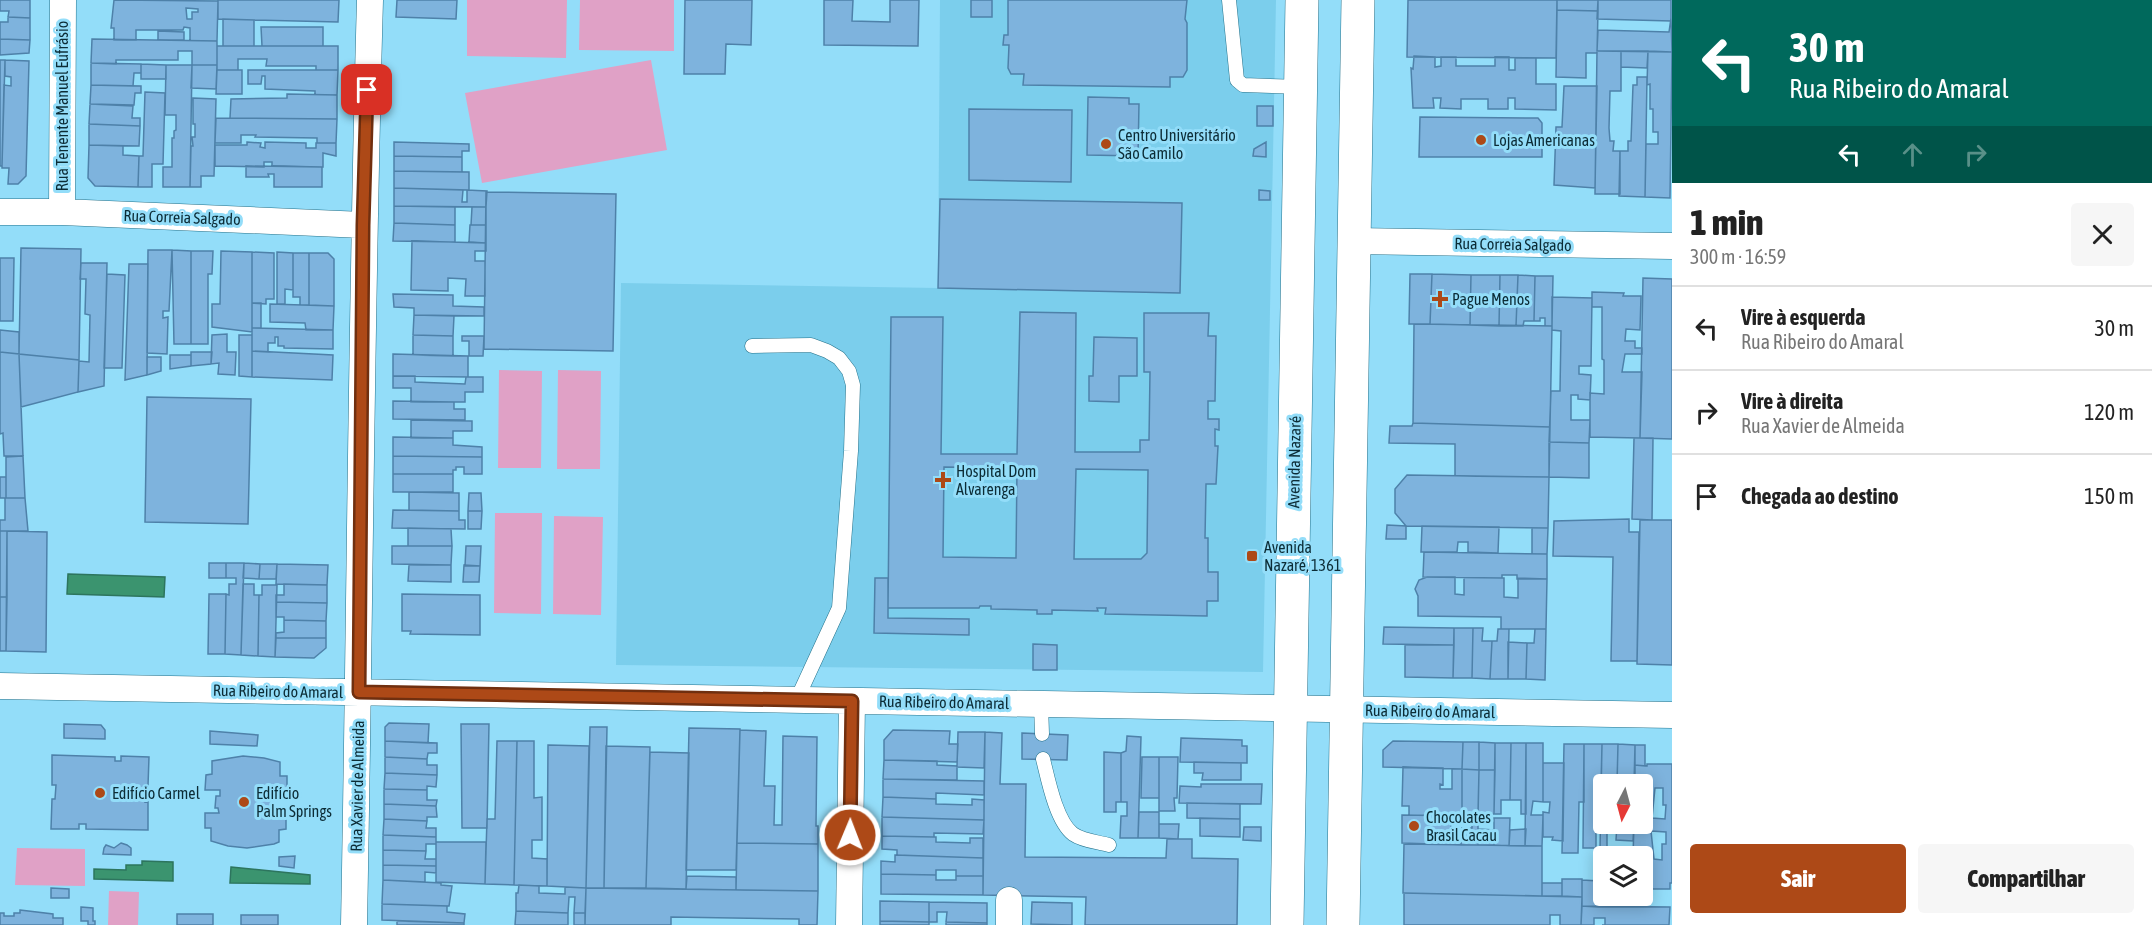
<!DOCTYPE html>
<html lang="pt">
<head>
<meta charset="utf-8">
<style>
	body { margin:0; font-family:"Asap Condensed",sans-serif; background:#f6f6f6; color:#222; height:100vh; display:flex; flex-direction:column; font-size:22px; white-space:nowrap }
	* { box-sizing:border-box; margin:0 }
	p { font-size:20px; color:#767676 }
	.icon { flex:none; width:33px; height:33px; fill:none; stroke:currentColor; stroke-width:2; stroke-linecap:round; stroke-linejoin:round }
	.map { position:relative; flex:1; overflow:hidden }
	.panel { display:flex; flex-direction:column; background:#fff; width:480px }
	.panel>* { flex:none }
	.banner { background:#00695c; color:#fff; overflow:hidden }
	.needle { width:39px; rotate:186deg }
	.fabs { position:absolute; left:1593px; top:774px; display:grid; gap:12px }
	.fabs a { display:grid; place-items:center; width:60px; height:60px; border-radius:6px; background:#fff; box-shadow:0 3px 15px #0003; font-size:30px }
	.pin { position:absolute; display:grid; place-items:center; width:51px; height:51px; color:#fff; margin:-26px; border-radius:12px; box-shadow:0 3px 9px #0006 }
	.me { position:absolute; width:66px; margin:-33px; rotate:1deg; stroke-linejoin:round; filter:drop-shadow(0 0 4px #0008) }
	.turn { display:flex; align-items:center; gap:21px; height:126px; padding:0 18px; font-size:27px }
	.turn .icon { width:78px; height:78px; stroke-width:2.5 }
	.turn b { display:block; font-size:42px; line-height:51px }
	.lanes { display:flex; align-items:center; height:57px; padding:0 18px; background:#0003; justify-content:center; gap:30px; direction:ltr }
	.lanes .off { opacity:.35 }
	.round { display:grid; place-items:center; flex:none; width:63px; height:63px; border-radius:6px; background:#f6f6f6 }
	.head { display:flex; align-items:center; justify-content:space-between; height:102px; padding:0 18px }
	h1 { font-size:36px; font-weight:800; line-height:45px }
	.primary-button { display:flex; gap:12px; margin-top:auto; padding:12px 18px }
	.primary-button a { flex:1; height:69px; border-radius:6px; background:#ad4917; color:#fff; font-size:24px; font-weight:800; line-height:69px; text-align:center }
	.primary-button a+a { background:#f6f6f6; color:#222 }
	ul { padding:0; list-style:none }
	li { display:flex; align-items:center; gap:18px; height:84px; padding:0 18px; border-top:2px solid #e0e0e0 }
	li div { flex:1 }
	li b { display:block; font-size:22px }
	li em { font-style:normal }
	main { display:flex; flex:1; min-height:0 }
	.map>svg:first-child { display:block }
	.built { fill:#7bceec }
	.green { fill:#e0a1c6 }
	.water { fill:#3b946f; stroke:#2d755e; stroke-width:1.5 }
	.building { fill:#7eb3dd; stroke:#4e81a9; stroke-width:1.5; fill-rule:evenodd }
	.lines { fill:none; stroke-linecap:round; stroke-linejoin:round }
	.lane-casing { stroke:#24728b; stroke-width:15 }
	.street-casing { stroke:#24728b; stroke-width:27 }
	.secondary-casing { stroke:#24728b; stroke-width:34 }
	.lane { stroke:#fff; stroke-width:14 }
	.street { stroke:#fff; stroke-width:26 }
	.secondary { stroke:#fff; stroke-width:33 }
	.route-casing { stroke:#702f0f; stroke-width:15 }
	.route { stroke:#ad4917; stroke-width:10 }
	.poi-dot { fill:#ad4917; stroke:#93ddf9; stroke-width:2 }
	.labels { text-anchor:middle; stroke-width:6; stroke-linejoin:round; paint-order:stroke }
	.street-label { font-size:16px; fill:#0c2c36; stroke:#93ddf9 }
	.poi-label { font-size:16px; fill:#0c2c36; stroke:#93ddf9; text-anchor:start }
</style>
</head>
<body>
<main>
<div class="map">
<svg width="1672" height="925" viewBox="0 0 1672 925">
	<rect width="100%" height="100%" fill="#93ddf9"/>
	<!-- built -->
	<path class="built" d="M940,0H1276L1263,672L616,665L621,283L938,288Z"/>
	<!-- green -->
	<path class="green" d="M467,0H567L566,58L467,56Z
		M580,0H674V51L579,50Z
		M651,60L667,150L482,183L465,93Z
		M499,370L542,371L541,468H498Z
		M558,370L601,371L600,469H557Z
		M495,513H542L541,614L494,613Z
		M554,516L603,517L601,615L553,614Z
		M17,848L85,849V886L15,885Z
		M109,891L139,892L138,925H108Z"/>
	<!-- water -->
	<path class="water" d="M68,574L165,577L164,597L67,594Z
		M142,861L173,862V881L94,879V869L126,870V865H142Z
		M231,867L310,875V884L230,883Z"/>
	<!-- building -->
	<path class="building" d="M0,0H30V18L8,17L9,11H0Z
		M114,0L218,1L217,41H190V28L184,27L183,30H136V40H114V28H111ZM186,8L198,9V12H192V19H187Z
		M218,0H339L338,22L218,19Z
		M397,0H457L456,19L396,17Z
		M685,0H752L751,45L726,44L725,74H684Z
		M824,0H853L852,21L890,22V0H919L918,46L824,45Z
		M971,0H992V17H971Z
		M1008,0H1187L1185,19L1187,23V70L1183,77H1170V87L1023,85L1024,74H1011L1008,68L1009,45H1003L1004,35H1008Z
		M1408,0H1557L1556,58L1407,57Z
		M1557,0H1598V11L1557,10Z
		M1598,0H1671V21L1597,19Z
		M1557,10L1598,11L1597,53H1586V78L1556,77Z
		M8,17L30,18V40L0,39V22H8Z
		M1671,18L1672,52L1597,51L1598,30L1669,32Z
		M223,19L254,20V46H223Z
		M261,27H323V46H262Z
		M158,31L184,32V40H158Z
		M0,39L30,40L29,53L0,55Z
		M92,39L217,41V65H192V51H178V60H116V64L91,63Z
		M217,46H338V70H316V66H266L267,59H238V70H217Z
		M1597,51H1621V91H1610L1609,128L1610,141H1614L1613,151H1620V194H1595Z
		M1621,51H1648L1647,68L1621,67Z
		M1648,51L1672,52L1670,198L1645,197L1646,144H1658V132H1653V109H1650V84L1647,85Z
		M1414,56L1435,57V67L1441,66V57H1456V66H1495V57H1509V70H1515V58H1536V84H1556V110L1515,109V98H1508V109H1488V99H1461V109L1440,108L1441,98H1433L1434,108H1413L1411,68L1413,69Z
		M0,60H5L2,166H0Z
		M5,60L29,61L26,176L18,184H8L9,168H2V166L4,85L11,86V77L5,76Z
		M91,63L141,64V73H134L133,86L91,85Z
		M141,64L166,65V79H141Z
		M166,65H192L190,187H163V167H172V138H174V131L176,130V115H165Z
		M192,65H217L216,89L191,88Z
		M217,70H242V94H216Z
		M248,70H338L337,95H315V91L265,89V76H262L261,84H248Z
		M1637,77H1647L1645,197L1619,196L1620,151H1628V141H1631L1633,85H1637Z
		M91,85L141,86V93H135L134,105L90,104Z
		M1564,86H1597L1595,188L1554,185L1556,127H1562Z
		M145,92L165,93L163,164H152V187H138L139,156H143Z
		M287,94L337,95V119L230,118L231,99L287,98Z
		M1088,97L1129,98V104H1139L1138,156L1087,155Z
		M193,98L216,99L214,176H201V187H190L191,146H193L192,137H195V124H193Z
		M90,104L133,106L132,118H140V126L89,124Z
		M1257,106H1273V126H1257Z
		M969,109L1072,110L1071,182L969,180Z
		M1420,117L1538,118L1542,123V157H1419Z
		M216,118L337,119L336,143H317V138L255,137L256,135H241V143H215Z
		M89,124L140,126L139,146L89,145Z
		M247,142L261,143L260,147L265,148V142L306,143V148H316V143H336V156L323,153V167L272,166V162H264V167L215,166V145H247Z
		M394,142L469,144V151H462V157L394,156Z
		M1266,142V157L1253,156L1254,149Z
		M89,145L123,146V155L139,156L138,187L95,186L88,178Z
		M394,156L462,157V172L394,171Z
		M246,166L322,167V187H274V174H268L269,177H246Z
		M394,171L469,172V190L394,188Z
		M394,188L463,190L462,202H467V190L487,191L486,207L394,206Z
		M1259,190L1270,191V200H1259Z
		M486,192L616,194L613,351L484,349Z
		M940,199L1182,203L1180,293L938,288Z
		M394,206L455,207V225L394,223Z
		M472,207H486V225H471Z
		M394,223L455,225V242L393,241Z
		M470,225H486V243L469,242Z
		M412,241L486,243V251H475V261H485V296H465L466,279L448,278V291L411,290Z
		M21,248L81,249L79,360L19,354Z
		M148,250H172L169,311H163V318L168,317L167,354L147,353Z
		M172,250L191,251V344H174Z
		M191,251H213L212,274H208V344H191Z
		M221,251L252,252V332L212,327V304H220Z
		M252,252L274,253V299H266V304L252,303Z
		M277,252L293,253V290L285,289V304H277Z
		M293,253H309V305H300V297H293Z
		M309,253H328L334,259V306L309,305Z
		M0,258H14L13,321H0Z
		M81,263H107L104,386L78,392L79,361L89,362L90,315L85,314L86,279H80Z
		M129,264H148L147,375L125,380Z
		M107,274L125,275L122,368H104Z
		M1410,274H1432L1430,324H1409Z
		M1432,274L1471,275L1470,325L1430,324Z
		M1471,275H1500L1499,326L1470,325Z
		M1500,275H1518L1516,326H1499Z
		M1518,275L1535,276L1534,321H1524L1523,326H1516Z
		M1535,276H1553L1552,326H1545V318H1540V321H1534Z
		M1643,278L1672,279V439L1640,438Z
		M1592,292L1624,293L1623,296H1641L1640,330L1626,329L1625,341H1635V348H1642V354H1625L1622,372H1642L1640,438L1590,437V393L1604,394V360L1602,359V307H1592Z
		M393,294L453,295V306L484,307V316L414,315V308L394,307Z
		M1552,297L1592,298L1591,366H1579V374L1591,375L1590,400L1578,399V395H1571V420H1590L1589,443L1549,442L1551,391H1560L1561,331L1552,330Z
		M252,303H261V328H252Z
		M270,304L334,306L333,330H306L305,323L270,322Z
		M1020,312L1076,313L1075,452H1140V440H1149L1150,372H1144V313H1209L1208,336H1216L1215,401H1208V419H1219V430L1215,429V446H1218L1216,484H1206L1205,538H1208V572H1218V601H1207V616L1105,614L1106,608H1097L1098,611L1052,610V614H1037V610L991,609V606H980L979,608H888L891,317H943L941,454H1017ZM944,467L1017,468L1016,558L943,557ZM1076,469L1148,470L1147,553L1141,559H1074Z
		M414,315L454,316L453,336L413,335Z
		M1414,324L1552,326L1550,427L1413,423Z
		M252,328L333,330V349L284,348V346H278V337H275V343H268V352L252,351Z
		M0,330L19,332V354L0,352Z
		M227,334V352H236L235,375L218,374L219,363L211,364L212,335Z
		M239,335H252V377L239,376Z
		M413,335L453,336V356L413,355Z
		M462,336H484L483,356H469V341H462Z
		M1094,337L1137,338V376H1119V402L1089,401V376H1093Z
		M252,351L333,355L332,380L252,377Z
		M0,352L19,354L23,456H4L3,433L0,434Z
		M191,352H212L211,364L191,366Z
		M19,354L79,360L78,392L21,407Z
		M393,354L468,356V377L393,376Z
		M170,355H191V366L170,369Z
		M147,357H161V371L147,375Z
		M393,376H415V382L465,384L466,377H483V392H465V402H411V388H393Z
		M147,397L251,399L248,524L145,522Z
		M393,401L454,402V409H465V420L393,419Z
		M411,420L472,421V431H453V438H411Z
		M1413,423L1550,427L1549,477L1455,476V444L1389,443L1390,426H1412Z
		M393,437L453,438V445L482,447V457L393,456Z
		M1634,438H1653L1652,520L1632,519Z
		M1549,442L1589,443V478L1549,477Z
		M23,456L25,498H6V457Z
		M393,456L482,457V474H464V467H456V470H453V474H393Z
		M393,474H453V492H393Z
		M1407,475L1549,477L1548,528L1406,526L1395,513V489Z
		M0,477H6V498H0Z
		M409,492L459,493V511L409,510Z
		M469,493H481L482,511H468Z
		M5,498H25L28,531H0V520H5Z
		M393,510L459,511V520H465V529L392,528Z
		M468,511H482L481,529H468Z
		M1629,519V532H1639L1637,661H1611L1613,557L1553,556L1554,521Z
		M1640,520H1672V665L1637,664Z
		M1387,525L1406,526V539H1386Z
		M1422,526L1499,527L1498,553L1468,552V542H1458L1457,552H1421Z
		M408,528L451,529L452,546H408Z
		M1532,528H1548L1547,554H1532Z
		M0,531H7V597H0Z
		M7,531L47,532L46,652L6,651Z
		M392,546H452L451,565L392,564Z
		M466,546H481L480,566H465Z
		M1424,552L1547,554V579H1517V575H1502V578L1423,577Z
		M209,563H226V578H209Z
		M226,563H244L241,655L225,654L226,594L229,595V584H236V578H226Z
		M244,563L260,564L259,579L243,578Z
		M260,564H277L276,579H259Z
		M277,564L328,565L327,585L276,584Z
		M409,565H451V582L408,581Z
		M464,565L480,566L479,582H463Z
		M1427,577H1455V594L1464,595V578H1504V597L1518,598V578L1547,579L1546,629H1501V617L1418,616V596L1415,589L1419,580Z
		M875,578H888V618L969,619V635L874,633Z
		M243,584H254V595H259L258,656L241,655Z
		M284,584L327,585V603L276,602V595H284Z
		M262,585H277L275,657L258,656L259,595H262Z
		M209,594H226L225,654H208Z
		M402,594L480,595V635L410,634L411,631H402Z
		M0,597H7L6,651H0Z
		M276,602L327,603L326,621L284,620V617H276Z
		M284,620L326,621V638H276V633L284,632Z
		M1384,627L1454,628V645L1383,644Z
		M1454,628H1473L1472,678H1453Z
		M1473,628H1483L1482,641H1492L1490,679L1472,678Z
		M1498,629H1509L1508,679H1490L1492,641H1497Z
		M1535,629H1546L1545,680L1526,679L1527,643H1534Z
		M276,638H326V648L314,658L275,657Z
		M1508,642L1527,643L1526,679H1508Z
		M1033,644L1057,645V670H1033Z
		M1405,645H1454L1453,678L1405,677Z
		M389,723L429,724L428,743L385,741V727Z
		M64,724L101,725L105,730V739L64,738Z
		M461,724H489L487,828H462Z
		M590,727H607L604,888H586Z
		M689,728L740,729L736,870H686Z
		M740,730L766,731L764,786H775L774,825H782L783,736L817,737L816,826H818V844L737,843Z
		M893,730L950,731L949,744H958L957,762L884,760V740Z
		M210,731L258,735L257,746L210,744Z
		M958,732H985L984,768L957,767Z
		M985,732L1002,733L1000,784H1026L1025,857L1166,858L1167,839H1192V858L1238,859L1237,925H1085L1086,897L983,895Z
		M1022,733L1068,735L1067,760L1022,759Z
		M1127,736L1141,737L1138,838H1120L1121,816H1127V802H1121V753L1126,751Z
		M1181,738L1242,740V746H1247V763L1180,762Z
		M385,741L437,743V753H428L427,759L385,757Z
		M497,741H517L514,885L485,884L487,819H495Z
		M517,741H534V798L542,797V840H532V858L547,859V886L514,885Z
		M1393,741L1463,742L1462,769L1383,767V750Z
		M1463,742H1479V770L1462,769Z
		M1479,742L1495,743V770H1479Z
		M1495,743H1511L1510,800H1501V814H1494Z
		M1511,743H1526V814H1521V800H1510Z
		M1526,743H1543V802L1533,801L1531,815H1543L1542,846H1525Z
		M1564,744H1584V802H1579L1578,853H1562Z
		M1584,744H1602L1600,829H1596V848H1583Z
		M1602,744H1618L1617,784H1604V824H1616V829H1607V849H1600Z
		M1618,744L1635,745L1634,784H1617Z
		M548,745L589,746L586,888L547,886Z
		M1635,745H1645V766L1635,765Z
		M606,746L650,747L646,888H604Z
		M650,752L689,753L686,889L646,888Z
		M1104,752L1121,753V802H1116V812H1104Z
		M52,755L115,757V761H121V756L149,757L148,786H145V802L148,801V830L86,829V824H79V829H51L52,799H55L56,785H52Z
		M243,756L264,758L280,762V776H287V791H273V814H286V829L279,830V842L274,844L247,848L228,846L211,841V828H205V813H219L218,808H215L216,796H220V790H205L206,775L212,774V761Z
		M385,757L427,759V765H437V775L385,773Z
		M1142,757H1159V798H1141Z
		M1159,757H1178L1177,798H1174L1175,811H1159Z
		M884,760L937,761V765L957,766V780L883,779Z
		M1194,762L1241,763V780H1202L1203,773H1194Z
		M1543,763H1564L1563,841L1552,840L1553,837H1543V812L1549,813L1550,802H1543Z
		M1647,764H1672V883H1670V889H1646V883H1642V856H1633L1634,824H1642V784H1635V765L1647,766ZM1655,788H1663V805H1666L1665,819L1652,818ZM1651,831L1666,832V844H1662V860L1654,859Z
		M1403,767L1443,768V785L1440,784V789H1452V769H1462V816L1409,815V806H1402Z
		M1462,769L1479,770L1478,817L1462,816Z
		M1479,770H1495L1494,814H1478Z
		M385,773L437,775L436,787L427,786V790L384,789Z
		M883,779L984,781V795L936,793V799L883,797Z
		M1201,784H1262L1261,804L1179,803L1180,786L1201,787Z
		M384,789L427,790V800H437L436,806L384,804Z
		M883,797L936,799V804L972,805V799L984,800V820L882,817Z
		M1187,803L1240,804V819L1187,818Z
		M384,804L436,806L437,817H427V821L384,819Z
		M1139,812H1159V838H1138Z
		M1402,815L1462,816V823L1451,822V836H1462L1461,845L1402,843Z
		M1462,816L1478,817V845H1461L1462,828H1472V817Z
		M882,817L984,820L983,834L934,833V837L882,836Z
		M1200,818L1240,819V837L1200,836Z
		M1494,818H1510L1509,846L1494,845Z
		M384,819L427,821L426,828H436V837L383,835Z
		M1159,824H1179L1178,839L1159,838Z
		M1617,824H1634L1633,841L1616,840Z
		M1244,827H1261V841L1243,840Z
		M1478,829L1494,830V845H1478Z
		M1526,829L1525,846H1509L1510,830Z
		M383,835L436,837V844H426V851L383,850Z
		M882,836L934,837H936V842L970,843V838H983V858L897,855V850L882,849Z
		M436,842H486L485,884L436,882Z
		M121,843L127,845L131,848V855L103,854L104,848L106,845L114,848Z
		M737,843L818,844V891L736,890Z
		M1404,844L1542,846V896L1403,893Z
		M383,850L426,851L425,859H436V866L383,865Z
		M895,855L983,858V876H956V870H936V875L881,874V861L895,862Z
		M295,856L294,868L279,866V857Z
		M383,865L436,866V873L425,872V882L383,880Z
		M881,874L936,875V880H956V876H983V895L881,894Z
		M687,876L736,877V890L686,889Z
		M1562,879H1582V897L1562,896Z
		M383,880L441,883V885L452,886L449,906L382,904Z
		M1582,880L1599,881L1598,907L1582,906Z
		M1542,883H1562V896H1542Z
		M519,885L539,886V893L565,894V887L586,888L585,913H574L575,897H569L568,913L516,911V893H518Z
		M1599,886H1604V896H1615V907H1598Z
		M51,888L69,889V898H51Z
		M586,888L818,891L817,925H799V919L671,917V925H585Z
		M1404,893L1582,897L1581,925H1560V915H1550V925H1404Z
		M1615,896H1632V907H1615Z
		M880,901L929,902V922L880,921Z
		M929,902L987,903V923L946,922L947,912H937V922H929Z
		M1032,902L1072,903V925L1031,924Z
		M382,904L447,906V912L465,914L464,923L382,920Z
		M1582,906L1670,907L1669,925H1602H1605V918H1594V925H1581Z
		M81,907L93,908V921H95V925H88V921H81Z
		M20,910L53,914V918H63V925H0V913H4V916H14V913H20Z
		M516,911L568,913V925H515Z
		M574,913H585V925H574Z
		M177,914H213V925H177Z
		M241,915H278V925H241Z
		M397,921L464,923V925H397Z
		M880,921L929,922V925H880Z
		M946,922L987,923V925H946Z"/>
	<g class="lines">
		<!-- lane casing -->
		<g class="lane-casing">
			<path id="lane" d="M1229,0L1237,80L1243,85L1301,87
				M752,346L811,345L827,351L839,358L849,371L853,385L851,451L839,608L797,699
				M1041,704L1042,734
				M1043,759C1048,779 1056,821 1073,834C1083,841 1098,842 1109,845"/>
		</g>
		<!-- street casing -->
		<g class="street-casing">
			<path id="street" d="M0,212H62L363,225
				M62,212L63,0
				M1354,241L1672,246
				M0,686L1672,715
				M354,925C360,617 361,308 370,0
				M849,925L852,701
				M1009,925V900"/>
		</g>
		<!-- secondary casing -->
		<g class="secondary-casing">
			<path id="secondary" d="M1287,925L1302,0
				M1343,925L1358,0"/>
		</g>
		<!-- lane -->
		<use href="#lane" class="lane"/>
		<!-- street -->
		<use href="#street" class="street"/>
		<!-- secondary -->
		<use href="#secondary" class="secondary"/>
	</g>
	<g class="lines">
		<!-- route casing -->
		<g class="route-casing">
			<path id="route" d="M367,90L363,225L359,692L852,701L850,835"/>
		</g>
		<!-- route -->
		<use href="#route" class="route"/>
	</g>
	<!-- markers -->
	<g class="poi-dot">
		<circle cx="1481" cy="140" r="6"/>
		<circle cx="1106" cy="144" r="6"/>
		<path d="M1437 290h6v6h6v6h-6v6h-6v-6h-6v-6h6z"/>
		<path d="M940 471h6v6h6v6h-6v6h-6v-6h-6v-6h6z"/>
		<rect x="1246" y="550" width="12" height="12" rx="3"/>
		<circle cx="100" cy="793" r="6"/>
		<circle cx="244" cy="802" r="6"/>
		<circle cx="1414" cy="826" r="6"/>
	</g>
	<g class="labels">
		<!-- street labels -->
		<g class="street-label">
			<text transform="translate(62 106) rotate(-90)" y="6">Rua Tenente Manuel Eufrásio</text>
			<text transform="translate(182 217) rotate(2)" y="6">Rua Correia Salgado</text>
			<text transform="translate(1513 244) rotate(1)" y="6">Rua Correia Salgado</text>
			<text transform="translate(1294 462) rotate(-89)" y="6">Avenida Nazaré</text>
			<text transform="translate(278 691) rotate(1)" y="6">Rua Ribeiro do Amaral</text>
			<text transform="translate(944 702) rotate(1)" y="6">Rua Ribeiro do Amaral</text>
			<text transform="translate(1430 711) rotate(1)" y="6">Rua Ribeiro do Amaral</text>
			<text transform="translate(357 786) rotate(-89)" y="6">Rua Xavier de Almeida</text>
		</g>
		<!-- poi labels -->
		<g class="poi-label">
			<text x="1118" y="141">Centro Universitário<tspan x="1118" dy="18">São Camilo</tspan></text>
			<text x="1493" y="146">Lojas Americanas</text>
			<text x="1452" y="305">Pague Menos</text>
			<text x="956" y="477">Hospital Dom<tspan x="956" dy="18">Alvarenga</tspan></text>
			<text x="1264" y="553">Avenida<tspan x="1264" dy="18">Nazaré, 1361</tspan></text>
			<text x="112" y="799">Edifício Carmel</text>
			<text x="256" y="799">Edifício<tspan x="256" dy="18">Palm Springs</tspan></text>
			<text x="1426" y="823">Chocolates<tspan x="1426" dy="18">Brasil Cacau</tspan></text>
		</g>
	</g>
</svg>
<div class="fabs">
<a><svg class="needle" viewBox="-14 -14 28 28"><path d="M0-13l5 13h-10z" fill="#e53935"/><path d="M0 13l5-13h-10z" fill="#767676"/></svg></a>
<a><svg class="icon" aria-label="layers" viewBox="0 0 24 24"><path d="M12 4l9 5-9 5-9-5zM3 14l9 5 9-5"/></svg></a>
</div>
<div class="pin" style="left:367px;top:90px;background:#d93025"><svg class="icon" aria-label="arrive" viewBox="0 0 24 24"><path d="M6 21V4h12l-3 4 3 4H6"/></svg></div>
<svg class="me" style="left:850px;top:835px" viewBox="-20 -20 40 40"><circle r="17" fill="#ad4917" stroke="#fff" stroke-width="3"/><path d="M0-11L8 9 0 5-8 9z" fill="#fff"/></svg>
</div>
<section class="panel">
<div class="banner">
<div class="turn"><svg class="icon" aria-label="left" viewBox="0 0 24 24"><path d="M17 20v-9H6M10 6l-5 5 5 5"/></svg><div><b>30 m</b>Rua Ribeiro do Amaral</div></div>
<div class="lanes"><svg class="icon" aria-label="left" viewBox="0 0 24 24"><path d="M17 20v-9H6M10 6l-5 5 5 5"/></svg><svg class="icon off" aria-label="ahead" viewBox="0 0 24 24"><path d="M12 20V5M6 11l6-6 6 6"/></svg><svg class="icon off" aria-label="right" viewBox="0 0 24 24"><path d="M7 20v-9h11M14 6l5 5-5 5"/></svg></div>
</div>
<div class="head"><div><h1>1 min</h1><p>300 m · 16:59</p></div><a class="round"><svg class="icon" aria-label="close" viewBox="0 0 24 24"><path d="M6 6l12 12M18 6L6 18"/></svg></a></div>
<ul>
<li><svg class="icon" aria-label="left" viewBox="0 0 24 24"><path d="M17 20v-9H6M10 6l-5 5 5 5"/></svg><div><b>Vire à esquerda</b><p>Rua Ribeiro do Amaral</p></div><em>30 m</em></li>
<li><svg class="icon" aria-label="right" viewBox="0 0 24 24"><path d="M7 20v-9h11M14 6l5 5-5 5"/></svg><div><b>Vire à direita</b><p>Rua Xavier de Almeida</p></div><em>120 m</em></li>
<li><svg class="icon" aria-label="arrive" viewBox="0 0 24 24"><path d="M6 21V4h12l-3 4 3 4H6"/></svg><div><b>Chegada ao destino</b></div><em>150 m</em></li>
</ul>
<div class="primary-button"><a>Sair</a><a>Compartilhar</a></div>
</section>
</main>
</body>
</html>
